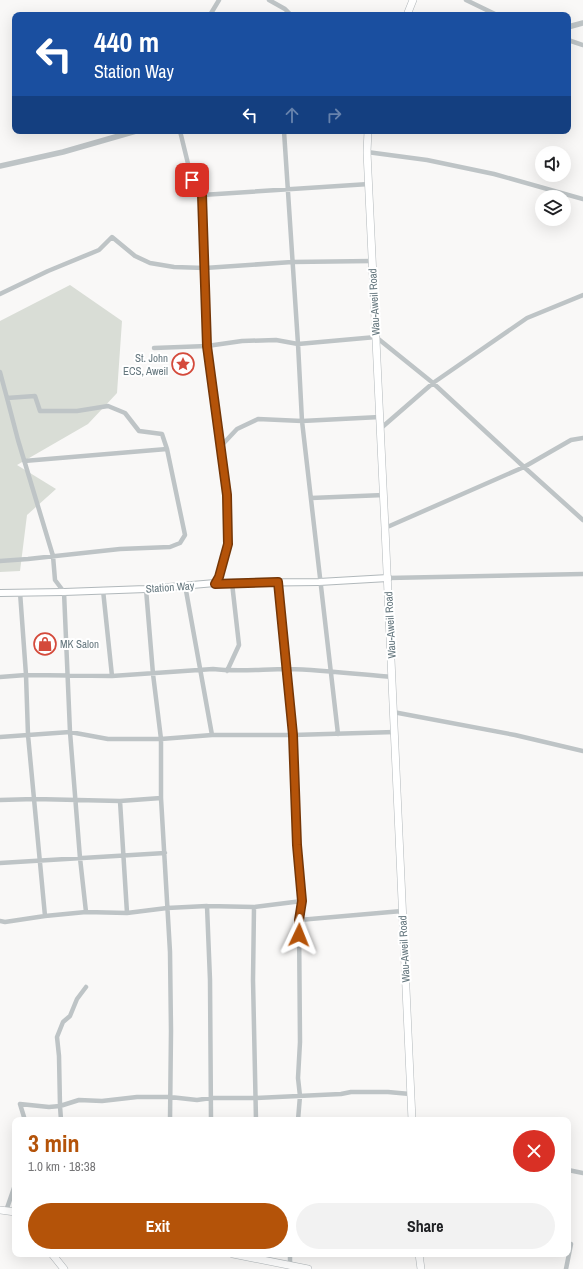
<!DOCTYPE html>
<html lang="en">
<head>
<meta charset="utf-8">
<style>
	body { margin:0; font-family:"Archivo Narrow",sans-serif; background:#f2f2f2; color:#202124; height:100vh; display:flex; flex-direction:column; font-size:15px; white-space:nowrap }
	* { box-sizing:border-box; margin:0 }
	p { font-size:13px; color:#757577 }
	.icon { flex:none; width:22px; height:22px; fill:none; stroke:currentColor; stroke-width:2; stroke-linecap:round; stroke-linejoin:round }
	.map { position:relative; flex:1; overflow:hidden }
	.panel { position:absolute; left:12px; top:1117px; width:559px; height:140px; display:flex; flex-direction:column; background:#fff; border-radius:8px; box-shadow:0 4px 16px #0002 }
	.panel>* { flex:none }
	.banner { position:absolute; left:12px; top:12px; width:559px; height:122px; border-radius:8px; box-shadow:0 4px 16px #0002; background:#1a4fa0; color:#fff; overflow:hidden }
	.fabs { position:absolute; left:535px; top:146px; display:grid; gap:8px }
	.fabs a { display:grid; place-items:center; width:36px; height:36px; border-radius:50%; background:#fff; box-shadow:0 4px 16px #0002; font-size:20px }
	.pin { position:absolute; display:grid; place-items:center; width:34px; height:34px; color:#fff; margin:-17px; border-radius:8px; box-shadow:0 2px 6px #0006 }
	.me { position:absolute; width:44px; margin:-22px; rotate:2deg; stroke-linejoin:round; filter:drop-shadow(0 0 3px #0008) }
	.turn { display:flex; align-items:center; gap:14px; height:84px; padding:0 16px; font-size:18px }
	.turn .icon { width:52px; height:52px; stroke-width:2.5 }
	.turn b { display:block; font-size:28px; line-height:34px }
	.lanes { display:flex; align-items:center; height:38px; padding:0 16px; background:#0003; justify-content:center; gap:20px; direction:ltr }
	.lanes .off { opacity:.35 }
	.round { display:grid; place-items:center; flex:none; width:42px; height:42px; border-radius:21px; background:#f2f2f2 }
	.overview { display:flex; align-items:center; justify-content:space-between; height:68px; padding:0 16px }
	h1 { font-size:24px; font-weight:700; line-height:30px; color:#b45309 }
	.cta { display:flex; gap:8px; margin-top:auto; padding:8px 16px }
	.cta a { flex:1; height:46px; border-radius:24px; background:#b45309; color:#fff; font-size:16px; font-weight:700; line-height:46px; text-align:center }
	.cta a+a { background:#f2f2f2; color:#202124 }
	.map>svg:first-child { display:block }
	.green { fill:#d9ddd6 }
	.lines { fill:none; stroke-linecap:round; stroke-linejoin:round }
	.secondary-casing { stroke:#b1b8bb; stroke-width:8 }
	.primary-casing { stroke:#b2b8bb; stroke-width:8 }
	.minor { stroke:#bec4c6; stroke-width:4.5 }
	.tertiary { stroke:#bec4c6; stroke-width:5.5 }
	.secondary { stroke:#fff; stroke-width:6 }
	.primary { stroke:#fff; stroke-width:7 }
	.route-casing { stroke:#753606; stroke-width:10 }
	.route { stroke:#b45309; stroke-width:7 }
	.labels { text-anchor:middle; stroke-width:4; stroke-linejoin:round; paint-order:stroke }
	.street-label { font-size:11px; fill:#66787f; stroke:#fff }
	.poi-label { font-size:11px; fill:#66787f; stroke:#fff; text-anchor:end }
</style>
</head>
<body>
<div class="map">
<svg width="583" height="1269" viewBox="0 0 583 1269">
	<rect width="100%" height="100%" fill="#f9f8f7"/>
	<!-- green -->
	<path class="green" d="M70,285L122,321L117,393L88,424L17,465L56,489L27,515L20,571L0,572V321Z"/>
	<g class="lines">
		<!-- secondary casing -->
		<g class="secondary-casing">
			<path id="secondary" d="M0,593L64,592L146,589L215,583L319,582L388,578"/>
		</g>
		<!-- primary casing -->
		<g class="primary-casing">
			<path id="primary" d="M407,15L413,0
				M368,131L367,152L385,528L412,1120
				M0,1210L15,1212
				M52,1254L64,1269
				M233,1254L308,1269
				M419,1254L421,1269"/>
		</g>
		<!-- minor -->
		<path class="minor" d="M269,0L285,9L291,15
			M466,0L497,15
			M210,15L219,0
			M568,40L583,45
			M180,131L192,180L202,195L207,346L227,495L228,544L219,577L215,583
			M284,131L298,344L302,421L338,734
			M367,152L427,160L494,174L583,199
			M202,195L369,184
			M0,294L48,271L99,250L112,237L135,256L150,263L174,267L205,268L292,262L372,261
			M154,348L207,346L242,341L276,340L298,344L376,337L433,383L527,318L583,295
			M0,372L7,398L35,396L40,411H77L108,406L125,413L139,431L162,434L167,449
			M7,398L18,440L53,556L55,580L64,592L70,732L80,858L86,912
			M380,429L433,383L524,467L571,440L583,438
			M221,446L237,429L258,419L302,421L380,417
			M311,498L384,495
			M385,528L524,467L583,520
			M0,561L28,559L120,549L170,547L180,543L185,535L167,449L24,461
			M388,578L583,574
			M277,582L293,735L297,845L302,901L299,920L300,1042L298,1078L300,1096L298,1120
			M185,585L212,735
			M146,589L153,674L161,739V798L170,952L171,1031L170,1120
			M103,590L112,676
			M20,592L26,675L28,735L45,916
			M227,671L239,645L232,583
			M0,677L26,675L112,676L213,669C238,672 263,669 288,669C323,670 357,674 392,677
			M393,712L515,735L583,751
			M0,737L70,732L108,739H161L212,735H293L395,732
			M0,800L35,799L120,801L161,798
			M120,801L127,913
			M0,863L165,853
			M207,906L210,980L211,1120
			M254,907L253,980L256,1120
			M299,920L402,911
			M0,921L5,922L45,916L86,912L127,913L167,908L207,906L254,907L302,901
			M24,1120V1117L20,1104L49,1107L60,1106L79,1100L102,1101L137,1097H170L197,1100L211,1098H256L341,1094L351,1092H388L410,1094
			M61,1120L60,1106L59,1056L57,1037L63,1022L70,1016L77,999L86,987
			M568,1170L583,1173
			M6,1211L15,1185
			M290,1266V1254
			M566,1269L571,1244"/>
		<!-- tertiary -->
		<path class="tertiary" d="M568,27L583,23
			M0,166L63,152L136,131"/>
		<!-- secondary -->
		<use href="#secondary" class="secondary"/>
		<!-- primary -->
		<use href="#primary" class="primary"/>
	</g>
	<g class="lines">
		<!-- route casing -->
		<g class="route-casing">
			<path id="route" d="M192,180L202,195L207,346L227,495L228,544L219,577L215,584L278,582L293,735L297,845L302,901L299,920V935"/>
		</g>
		<!-- route -->
		<use href="#route" class="route"/>
	</g>
	<!-- icons -->
	<defs>
		<g id="sight-ring" transform="scale(1.15)"><circle r="9.5" fill="#fff" stroke="#d44a3b" stroke-width="1.5"/><path d="M0-6L1.8-2.2L6-1.7L2.9 1.2L3.7 5.4L0 3.3L-3.7 5.4L-2.9 1.2L-6-1.7L-1.8-2.2Z" fill="#d44a3b"/></g>
		<g id="shop-ring" transform="scale(1.15)"><circle r="9.5" fill="#fff" stroke="#d44a3b" stroke-width="1.5"/><path d="M-5-2.5h2.3a2.7 3.5 0 0 1 5.4 0H5L5.5 6h-11ZM-1.5-2.5h3a1.5 2.3 0 0 0-3 0Z" fill="#d44a3b"/></g>
	</defs>
	<g fill-rule="evenodd">
		<use href="#sight-ring" x="183" y="364"/>
		<use href="#shop-ring" x="45" y="644"/>
	</g>
	<g class="labels">
		<!-- street labels -->
		<g class="street-label">
			<text transform="translate(374 302) rotate(-93)" y="4">Wau-Aweil Road</text>
			<text transform="translate(170 587) rotate(-4)" y="4">Station Way</text>
			<text transform="translate(390 625) rotate(-93)" y="4">Wau-Aweil Road</text>
			<text transform="translate(404 949) rotate(-93)" y="4">Wau-Aweil Road</text>
		</g>
		<!-- poi labels -->
		<g class="poi-label">
			<text x="168" y="362">St. John<tspan x="168" dy="13">ECS, Aweil</tspan></text>
			<text x="60" y="648" text-anchor="start">MK Salon</text>
		</g>
	</g>
</svg>
<div class="fabs">
<a><svg class="icon" aria-label="sound" viewBox="0 0 24 24"><path d="M4 9h4l5-4v14l-5-4H4zM17 9q2 3 0 6"/></svg></a>
<a><svg class="icon" aria-label="layers" viewBox="0 0 24 24"><path d="M12 4l9 5-9 5-9-5zM3 14l9 5 9-5"/></svg></a>
</div>
<div class="pin" style="left:192px;top:180px;background:#d93025"><svg class="icon" aria-label="arrive" viewBox="0 0 24 24"><path d="M6 21V4h12l-3 4 3 4H6"/></svg></div>
<svg class="me" style="left:299px;top:935px" viewBox="-20 -20 40 40"><path d="M0-17L14 15 0 8-14 15z" fill="#b45309" stroke="#fff" stroke-width="4"/></svg>
<div class="banner">
<div class="turn"><svg class="icon" aria-label="left" viewBox="0 0 24 24"><path d="M17 20v-9H6M10 6l-5 5 5 5"/></svg><div><b>440 m</b>Station Way</div></div>
<div class="lanes"><svg class="icon" aria-label="left" viewBox="0 0 24 24"><path d="M17 20v-9H6M10 6l-5 5 5 5"/></svg><svg class="icon off" aria-label="ahead" viewBox="0 0 24 24"><path d="M12 20V5M6 11l6-6 6 6"/></svg><svg class="icon off" aria-label="right" viewBox="0 0 24 24"><path d="M7 20v-9h11M14 6l5 5-5 5"/></svg></div>
</div>
<section class="panel">
<div class="overview"><div><h1>3 min</h1><p>1.0 km · 18:38</p></div><a class="round" style="background:#d93025;color:#fff"><svg class="icon" aria-label="close" viewBox="0 0 24 24"><path d="M6 6l12 12M18 6L6 18"/></svg></a></div>
<div class="cta"><a>Exit</a><a>Share</a></div>
</section>
</div>
</body>
</html>
